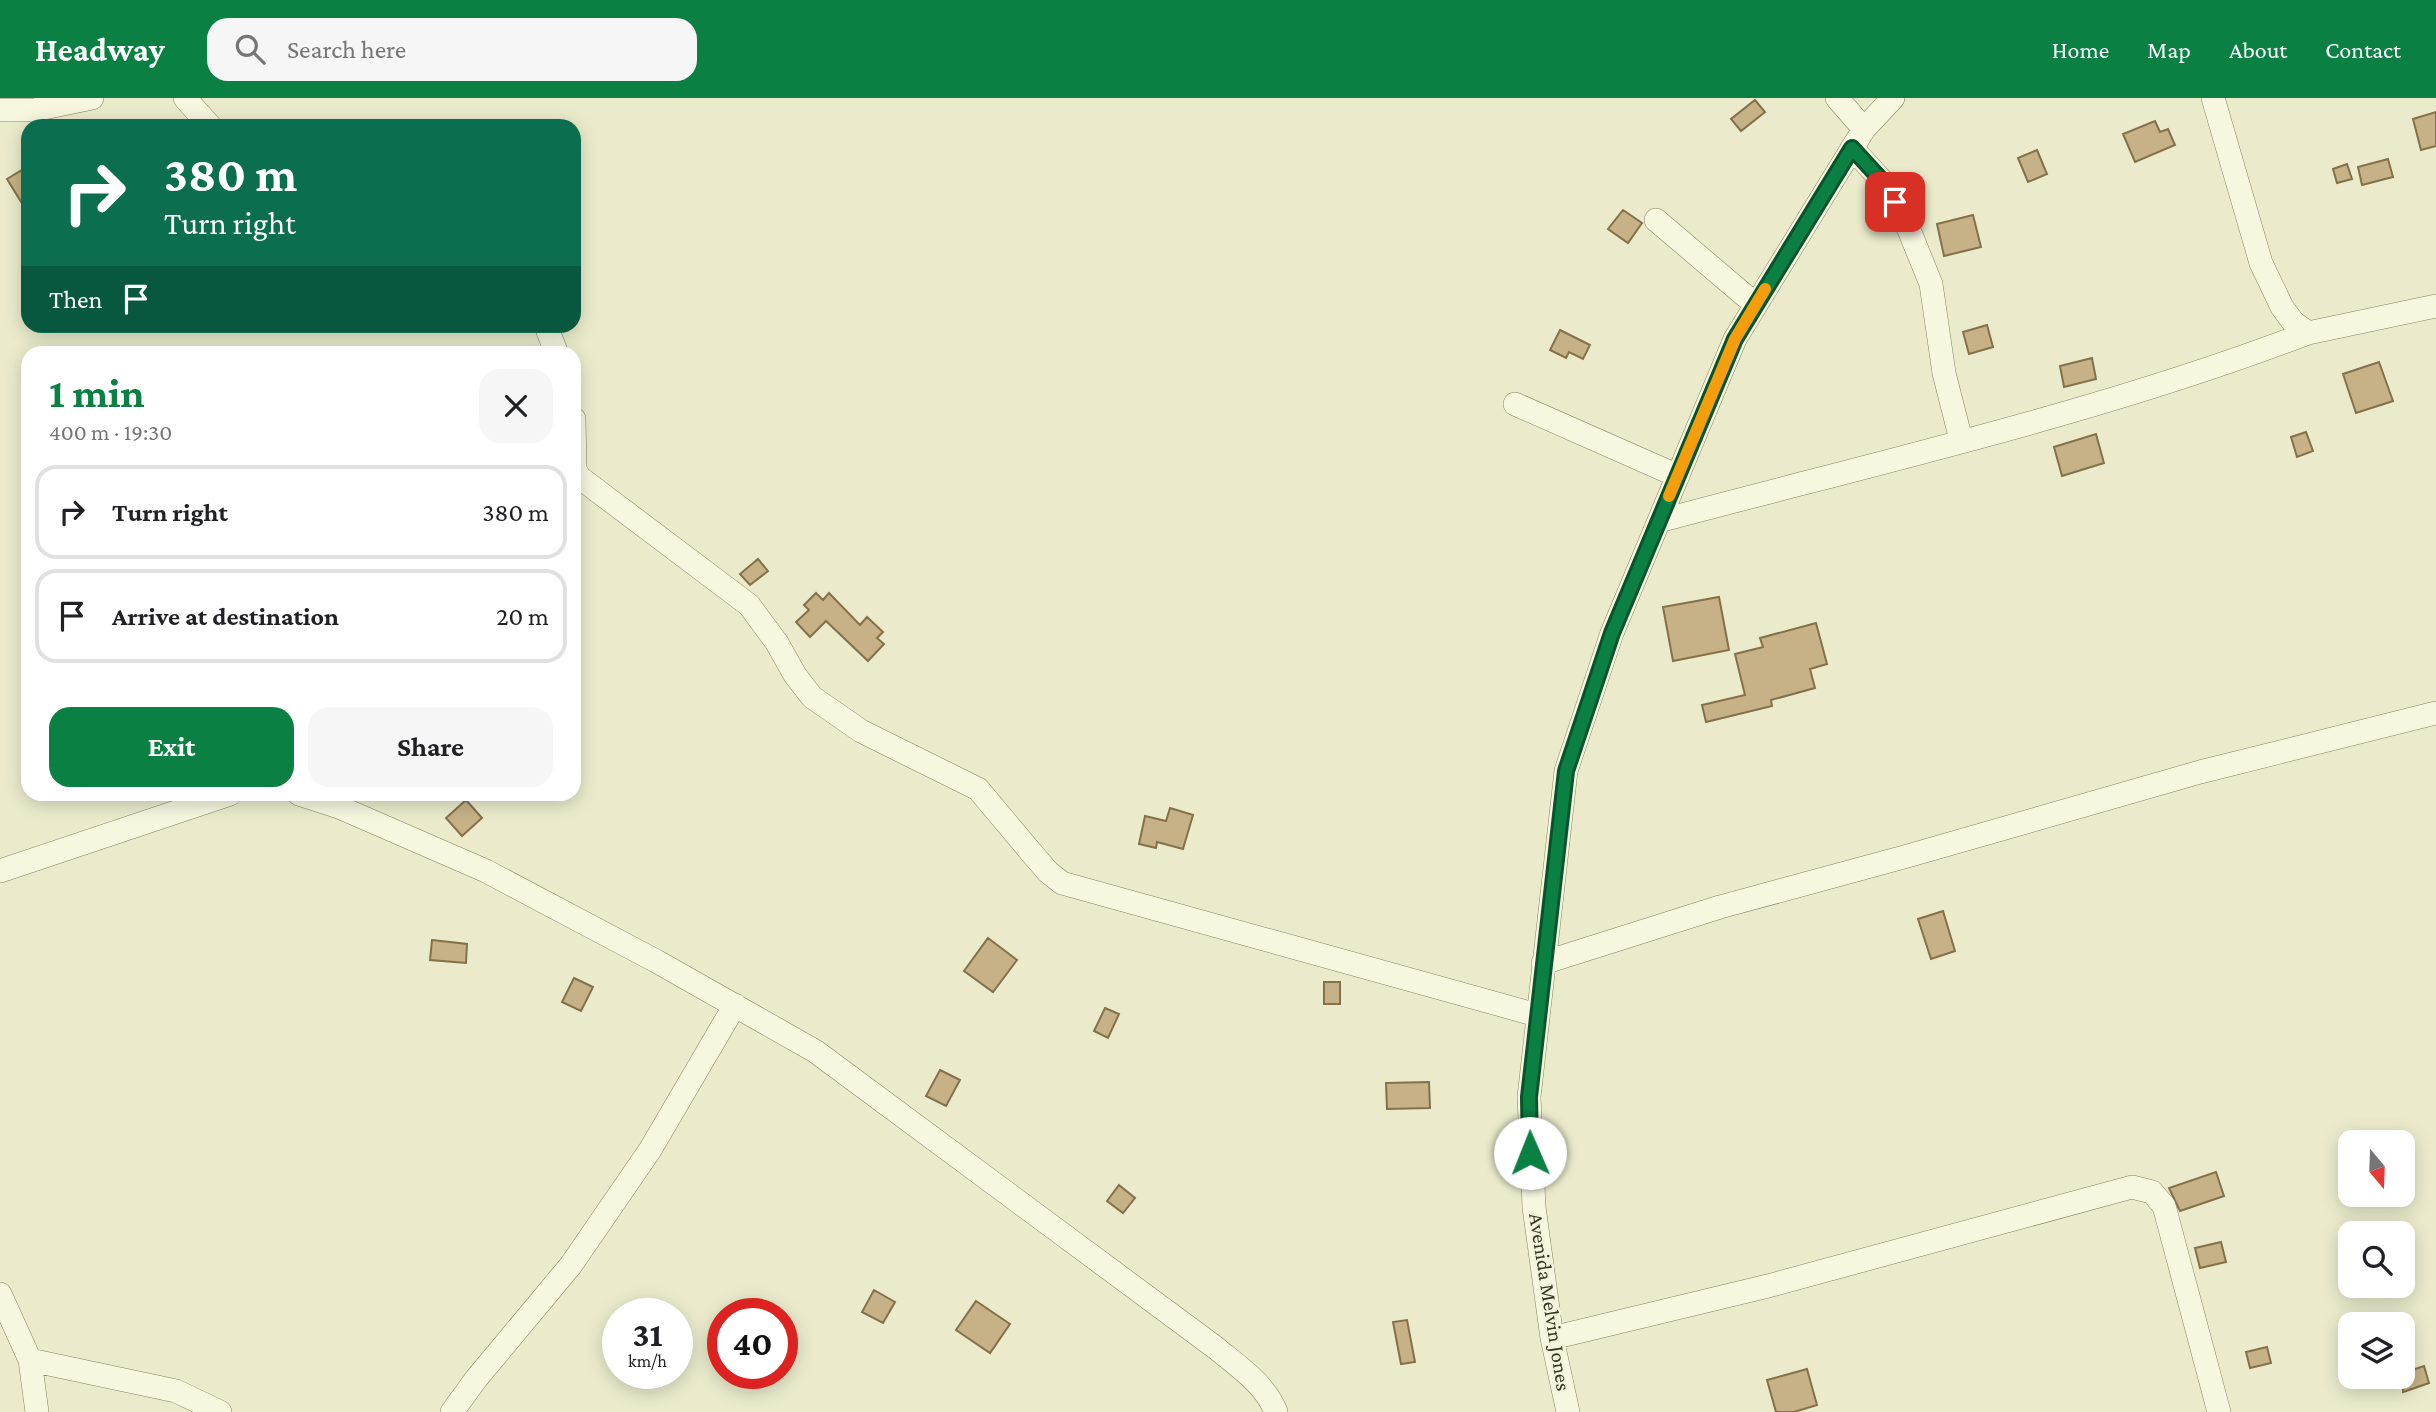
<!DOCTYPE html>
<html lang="en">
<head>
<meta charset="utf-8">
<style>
	body { margin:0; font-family:"Crimson Pro",serif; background:#f6f6f6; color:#202124; height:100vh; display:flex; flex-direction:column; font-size:26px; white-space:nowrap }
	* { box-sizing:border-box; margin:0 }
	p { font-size:23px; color:#757577 }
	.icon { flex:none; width:38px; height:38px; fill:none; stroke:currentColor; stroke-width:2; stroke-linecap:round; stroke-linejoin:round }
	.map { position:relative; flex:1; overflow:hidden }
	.drawer { position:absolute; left:21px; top:248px; width:560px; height:455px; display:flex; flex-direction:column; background:#fff; border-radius:21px; box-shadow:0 4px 18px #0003 }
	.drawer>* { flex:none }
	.top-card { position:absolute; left:21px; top:21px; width:560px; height:214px; border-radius:21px; box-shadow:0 4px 18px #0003; background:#0b6e4f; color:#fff; overflow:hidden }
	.needle { width:46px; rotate:161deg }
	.tools { position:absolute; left:2338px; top:1032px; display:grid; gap:14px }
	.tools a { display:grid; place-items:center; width:77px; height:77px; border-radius:14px; background:#fff; box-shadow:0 4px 18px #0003; font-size:35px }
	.speed { position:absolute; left:602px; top:1200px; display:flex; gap:14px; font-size:35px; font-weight:700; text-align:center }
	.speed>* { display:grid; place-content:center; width:91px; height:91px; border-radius:50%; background:#fff; box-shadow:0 4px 18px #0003; line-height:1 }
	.speed small { font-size:18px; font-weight:400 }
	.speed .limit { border:10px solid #d22; background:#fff; color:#111 }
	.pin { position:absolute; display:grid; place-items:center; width:60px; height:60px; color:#fff; margin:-30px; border-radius:14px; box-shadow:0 4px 10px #0006 }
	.me { position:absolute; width:77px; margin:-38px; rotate:359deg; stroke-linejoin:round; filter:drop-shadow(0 0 5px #0008) }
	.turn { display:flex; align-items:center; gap:24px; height:147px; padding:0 28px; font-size:32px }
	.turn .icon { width:91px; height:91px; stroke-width:2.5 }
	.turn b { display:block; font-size:49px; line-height:60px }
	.then { display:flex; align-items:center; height:66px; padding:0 28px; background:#0003; gap:14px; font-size:26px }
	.round { display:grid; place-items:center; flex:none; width:74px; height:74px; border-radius:21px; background:#f6f6f6 }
	.summary { display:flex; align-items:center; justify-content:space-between; height:119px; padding:0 28px }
	h1 { font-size:42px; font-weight:700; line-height:52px; color:#0b8043 }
	.primary-button { display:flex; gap:14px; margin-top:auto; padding:14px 28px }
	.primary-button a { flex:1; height:80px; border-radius:21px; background:#0b8043; color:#fff; font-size:28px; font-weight:700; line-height:80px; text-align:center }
	.primary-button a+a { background:#f6f6f6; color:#202124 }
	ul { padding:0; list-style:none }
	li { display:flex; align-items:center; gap:21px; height:94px; margin:0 14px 10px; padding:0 14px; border:4px solid #e0e0e0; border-radius:21px }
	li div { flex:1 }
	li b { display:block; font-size:26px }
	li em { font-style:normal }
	header { display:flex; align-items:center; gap:42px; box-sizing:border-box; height:98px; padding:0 35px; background:#0b8043; color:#fff }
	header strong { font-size:33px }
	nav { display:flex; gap:38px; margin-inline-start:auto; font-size:24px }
	.search { width:490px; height:63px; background:#f6f6f6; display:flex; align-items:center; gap:18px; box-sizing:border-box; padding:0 24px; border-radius:21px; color:#757577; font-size:26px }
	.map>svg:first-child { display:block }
	.building { fill:#c6b286; stroke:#847149; stroke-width:2 }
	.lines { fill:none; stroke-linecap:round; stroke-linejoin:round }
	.minor-casing { stroke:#878061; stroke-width:24 }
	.minor { stroke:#f7f6df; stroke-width:23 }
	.route-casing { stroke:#07532c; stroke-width:18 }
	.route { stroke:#0b8043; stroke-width:12 }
	.slow { stroke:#f59e0b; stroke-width:12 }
	.labels { text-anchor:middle; stroke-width:5; stroke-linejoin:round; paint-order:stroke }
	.street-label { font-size:21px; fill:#393423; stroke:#f3f3db }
</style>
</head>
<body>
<header>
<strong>Headway</strong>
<div class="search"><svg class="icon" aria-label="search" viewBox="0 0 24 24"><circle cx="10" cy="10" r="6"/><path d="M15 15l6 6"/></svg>Search here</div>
<nav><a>Home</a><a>Map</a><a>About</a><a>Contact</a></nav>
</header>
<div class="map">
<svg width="2436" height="1314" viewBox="0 0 2436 1314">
	<rect width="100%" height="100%" fill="#ebebcc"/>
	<!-- building -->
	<path class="building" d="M1755,2L1765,14L1741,33L1731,21Z
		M2436,14V48L2421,52L2413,21Z
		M2155,23L2160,34L2168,31L2175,47L2135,64L2123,36Z
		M2037,52L2047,76L2028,84L2018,60Z
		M2388,61L2393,79L2362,87L2358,69Z
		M2347,66L2352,81L2337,85L2333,71Z
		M22,72L28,83V115L7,81Z
		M1623,112L1642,125L1628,145L1608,131Z
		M1973,117L1981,149L1944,158L1937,126Z
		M1987,227L1993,249L1969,256L1963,234Z
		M1560,232L1590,247L1583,261L1569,254L1566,260L1550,252Z
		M2092,260L2096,281L2064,289L2060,268Z
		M2379,264L2393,303L2356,315L2343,276Z
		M2306,334L2313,353L2297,359L2291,339Z
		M2096,336L2104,365L2062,378L2054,349Z
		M758,461L768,473L750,487L740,476Z
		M816,495L823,502L829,495L860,527L867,519L883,534L877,540L884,546L868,563L826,523L810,539L796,524L809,512L804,507Z
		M1719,499L1729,552L1673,563L1663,509Z
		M1816,525L1827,566L1810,571L1815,590L1771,602L1772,608L1706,624L1702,607L1745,597L1735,556L1763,549L1760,540Z
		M466,702L482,720L462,738L446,720Z
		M1170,710L1193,717L1183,751L1157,744L1156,750L1139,746L1145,718L1166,723Z
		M1943,813L1955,853L1931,861L1918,821Z
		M988,840L1017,862L993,894L964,873Z
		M432,842L467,846L466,865L430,862Z
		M574,880L593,889L581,913L562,904Z
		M1324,884H1340V906H1324Z
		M1105,910L1119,916L1108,940L1094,933Z
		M940,972L960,982L946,1008L926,998Z
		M1429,984L1430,1010L1387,1011L1386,985Z
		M2216,1074L2224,1098L2180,1113L2169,1090Z
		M1119,1087L1135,1100L1123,1115L1107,1103Z
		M2221,1144L2226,1164L2200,1170L2195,1150Z
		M874,1192L895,1204L883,1225L862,1214Z
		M976,1203L1010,1226L990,1255L956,1232Z
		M1407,1222L1415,1264L1401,1266L1393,1224Z
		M2267,1249L2271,1265L2250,1270L2246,1254Z
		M2424,1268L2429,1285L2403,1294V1275Z
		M1807,1271L1817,1307L1794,1314H1776L1767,1282Z"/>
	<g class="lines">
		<!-- minor casing -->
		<g class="minor-casing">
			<path id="minor" d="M185,0L210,28
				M1837,0L1864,31
				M2213,0L2261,165L2282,209L2293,224L2308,235L2436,208
				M0,12H34L92,0
				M1852,50L1885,86L1905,122L1931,186L1944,275L1961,342
				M1656,122L1756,207
				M546,228L557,256
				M1515,306L1678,378
				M574,321L575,371L579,379L749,507L777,545L795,577L812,599L861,633L978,691L1030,753L1048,774L1062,785L1537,917
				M1659,423C1875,365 2099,315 2308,235
				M299,696L339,709L486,773L656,863L815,953L1216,1250C1239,1269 1265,1286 1276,1314
				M0,773L230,696
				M1543,865L1720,809L1904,759L2200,674L2436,615
				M0,1196L30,1262L37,1314
				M1552,1240L1768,1188L2132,1089L2152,1094L2164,1108L2219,1314
				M30,1262L176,1293L220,1314
				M452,1314L476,1281L571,1167L650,1052L735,907
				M1568,1314L1552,1240L1534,1109L1529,999L1566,673L1612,535L1735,241L1864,31L1893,0"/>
		</g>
		<!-- minor -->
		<use href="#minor" class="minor"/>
	</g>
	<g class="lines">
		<!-- route casing -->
		<g class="route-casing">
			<path id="route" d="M1530,1055L1529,999L1566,673L1612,535L1735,241L1852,50L1885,86L1895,104"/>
		</g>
		<!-- route -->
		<use href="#route" class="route"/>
		<!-- slow -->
		<path class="slow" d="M1669,398L1735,241L1765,191"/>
	</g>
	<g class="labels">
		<!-- street labels -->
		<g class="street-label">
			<text transform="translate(1550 1204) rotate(81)" y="7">Avenida Melvin Jones</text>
		</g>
	</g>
</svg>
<div class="tools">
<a><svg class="needle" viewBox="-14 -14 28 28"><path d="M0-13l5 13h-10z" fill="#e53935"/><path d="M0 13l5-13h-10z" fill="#757577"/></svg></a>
<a><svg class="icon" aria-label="search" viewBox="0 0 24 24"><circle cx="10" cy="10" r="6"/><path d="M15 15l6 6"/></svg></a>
<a><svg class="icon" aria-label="layers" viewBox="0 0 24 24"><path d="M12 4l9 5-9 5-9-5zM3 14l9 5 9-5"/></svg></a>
</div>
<div class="speed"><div>31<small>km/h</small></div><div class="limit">40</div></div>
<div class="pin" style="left:1895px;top:104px;background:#d93025"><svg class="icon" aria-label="arrive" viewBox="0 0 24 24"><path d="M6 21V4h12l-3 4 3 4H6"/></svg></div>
<svg class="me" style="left:1530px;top:1055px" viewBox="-20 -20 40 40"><circle r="19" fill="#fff"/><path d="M0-13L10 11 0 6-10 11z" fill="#0b8043"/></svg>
<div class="top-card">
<div class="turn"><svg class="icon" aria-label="right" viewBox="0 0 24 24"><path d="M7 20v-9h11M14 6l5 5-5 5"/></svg><div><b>380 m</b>Turn right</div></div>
<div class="then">Then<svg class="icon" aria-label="arrive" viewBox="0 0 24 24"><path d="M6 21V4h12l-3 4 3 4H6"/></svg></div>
</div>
<section class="drawer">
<div class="summary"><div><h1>1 min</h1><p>400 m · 19:30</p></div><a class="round"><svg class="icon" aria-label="close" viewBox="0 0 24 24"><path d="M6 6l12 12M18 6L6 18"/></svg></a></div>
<ul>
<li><svg class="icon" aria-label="right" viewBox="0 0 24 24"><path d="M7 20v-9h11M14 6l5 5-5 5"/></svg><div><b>Turn right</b></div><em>380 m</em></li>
<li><svg class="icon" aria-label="arrive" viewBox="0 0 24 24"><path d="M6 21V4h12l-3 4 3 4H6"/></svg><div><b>Arrive at destination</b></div><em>20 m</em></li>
</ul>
<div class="primary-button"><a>Exit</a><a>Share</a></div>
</section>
</div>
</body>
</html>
